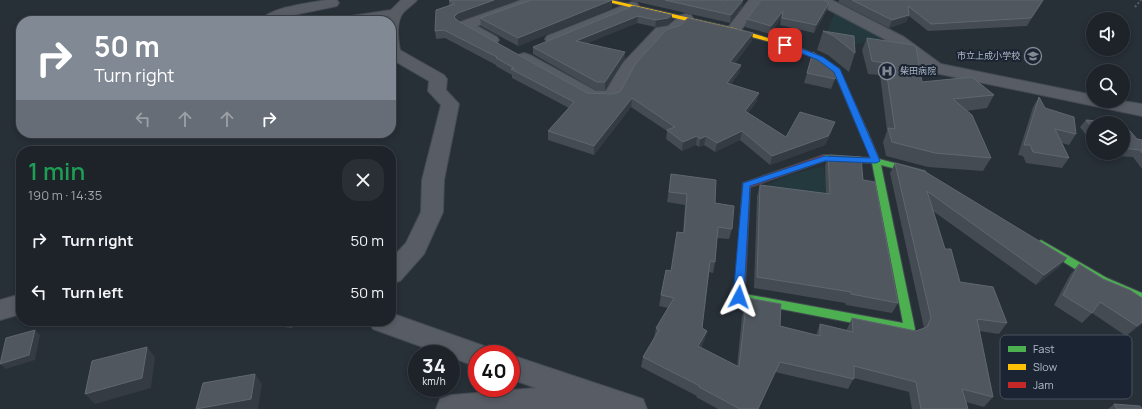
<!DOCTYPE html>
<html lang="en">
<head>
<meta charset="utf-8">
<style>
	body { margin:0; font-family:Manrope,"Noto Sans JP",sans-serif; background:#2a2f35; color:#f1f3f6; height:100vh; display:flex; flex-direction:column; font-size:15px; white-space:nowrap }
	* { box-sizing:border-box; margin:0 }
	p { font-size:13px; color:#a0a4a8 }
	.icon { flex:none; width:22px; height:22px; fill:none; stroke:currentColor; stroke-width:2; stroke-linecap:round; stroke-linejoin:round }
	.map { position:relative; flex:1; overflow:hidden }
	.drawer { position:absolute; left:16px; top:146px; width:380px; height:180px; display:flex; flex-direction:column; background:#1d2329; border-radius:16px; box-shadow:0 2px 6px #0003,0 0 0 1px #3b4046 }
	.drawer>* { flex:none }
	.banner { position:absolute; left:16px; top:16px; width:380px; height:122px; border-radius:16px; box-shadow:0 2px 6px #0003,0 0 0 1px #3b4046; background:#818995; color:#fff; overflow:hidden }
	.buttons { position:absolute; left:1086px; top:12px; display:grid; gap:8px }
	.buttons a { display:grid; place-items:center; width:44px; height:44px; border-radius:50%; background:#1d2329; box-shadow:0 2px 6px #0003,0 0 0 1px #3b4046; font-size:20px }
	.speed { position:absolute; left:408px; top:345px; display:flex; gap:8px; font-size:20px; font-weight:700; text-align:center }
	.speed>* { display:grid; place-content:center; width:52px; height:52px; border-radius:50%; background:#1d2329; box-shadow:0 2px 6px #0003,0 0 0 1px #3b4046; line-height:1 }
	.speed small { font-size:10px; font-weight:400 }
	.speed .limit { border:6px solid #d22; background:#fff; color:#111 }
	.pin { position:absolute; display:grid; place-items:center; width:34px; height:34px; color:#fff; margin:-17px; border-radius:8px; box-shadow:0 2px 6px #0006 }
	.me { position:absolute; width:44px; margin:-22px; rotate:4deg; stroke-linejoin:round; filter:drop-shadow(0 0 3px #0008) }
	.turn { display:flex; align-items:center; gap:14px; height:84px; padding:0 12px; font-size:18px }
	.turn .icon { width:52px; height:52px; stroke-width:2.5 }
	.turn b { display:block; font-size:28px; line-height:34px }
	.lanes { display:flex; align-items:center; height:38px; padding:0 12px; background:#0003; justify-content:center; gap:20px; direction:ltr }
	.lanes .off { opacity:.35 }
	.round { display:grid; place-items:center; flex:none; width:42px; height:42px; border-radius:16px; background:#2a2f35 }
	.overview { display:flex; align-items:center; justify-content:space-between; height:68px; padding:0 12px }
	h1 { font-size:24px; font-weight:600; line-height:30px; color:#1e9e55 }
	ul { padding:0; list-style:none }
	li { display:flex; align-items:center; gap:12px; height:52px; padding:0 12px }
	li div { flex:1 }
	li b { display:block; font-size:15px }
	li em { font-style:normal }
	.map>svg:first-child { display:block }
	.green { fill:#24393d }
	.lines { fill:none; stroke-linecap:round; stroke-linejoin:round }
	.street-casing { stroke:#454b53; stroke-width:2 }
	.fast-casing { stroke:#454b53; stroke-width:2 }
	.slow-casing { stroke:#454b53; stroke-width:2 }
	.jam-casing { stroke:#454b53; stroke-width:2 }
	.path { stroke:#596066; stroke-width:2; stroke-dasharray:2 2; stroke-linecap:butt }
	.street { fill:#585c64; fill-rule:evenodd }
	.fast { fill:#4caf50; fill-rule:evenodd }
	.slow { fill:#ffc107; fill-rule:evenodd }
	.jam { fill:#c62828; fill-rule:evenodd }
	.wall { fill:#444b53 }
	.shaded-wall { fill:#343b42 }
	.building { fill:#50575f; stroke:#5f6770 }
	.route { fill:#1a73e8; stroke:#114b97 }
	.labels { text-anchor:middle; stroke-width:4; stroke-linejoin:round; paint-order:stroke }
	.far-poi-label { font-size:9px; fill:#b1bac8; stroke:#1b2432; text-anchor:end }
	.key { fill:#1b2432; stroke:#48515f; stroke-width:1 }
	.key-label { font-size:11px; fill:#b1bac8 }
</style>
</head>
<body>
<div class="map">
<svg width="1142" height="409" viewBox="0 0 1142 409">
	<rect width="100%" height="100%" fill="#272f37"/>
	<!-- green -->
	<path class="green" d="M835,12L887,39L820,49Z
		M823,166L826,180L825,200L756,190L789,175Z"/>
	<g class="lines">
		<!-- street casing -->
		<g class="street-casing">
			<path id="street" d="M326,0H337L339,3L337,6L289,16L280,21H260C270,7 309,3 326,0Z
				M401,0H417C413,5 407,8 403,13C396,22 398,40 400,50L444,75L447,79L446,90L459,104L444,180L443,212L424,254L400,281L391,283V259L406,243L421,212L422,180L441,105L428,91L429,81L391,59V21H385L386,19L343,21L346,18L351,16L391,10Z
				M521,0H542L540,3L477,26L497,37L499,40L497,43H485L460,28L457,25L460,22Z
				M749,0H763L739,33H729L726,30Z
				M814,0H832L904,37L941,64L1093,95V101H1123L1142,104V116L930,72L892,43L816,3Z
				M632,2L637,3L639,6L637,9L559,42H547L545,39L547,36Z
				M686,14L691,15L693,18L677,33L666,35L634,71L618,100L612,101L587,100L518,61L516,58L518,55L524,53L530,55L596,91H606L621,65L656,28L668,26L681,15Z
				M21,294V314L0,320V300Z
				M391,313L487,347L490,354H477V367L451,357V354H442L373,329L369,321H391Z
				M511,355L643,399L647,409H436L440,399L451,395L536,388L511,379Z"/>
		</g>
		<!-- fast casing -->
		<g class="fast-casing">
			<path id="fast" d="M861,131H867L868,133L879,159L925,171L926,173L922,176L881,165L915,329L914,332L910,334L735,300C733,295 734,289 736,284L740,283L744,284L745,287V294L903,323L872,163L824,161L820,158L824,155L871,158L860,133Z
				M1041,240L1107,278L1142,293V302L1099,284L1038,246L1036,244L1038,242Z"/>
		</g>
		<!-- slow casing -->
		<g class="slow-casing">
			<path id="slow" d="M600,0H611L734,28L792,45L789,47L733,32Z"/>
		</g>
		<!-- jam casing -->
		<g class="jam-casing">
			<path id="jam" d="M789,43L823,58L839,69L868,133L867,135H861L860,133L834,71L819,60L787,46L786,45Z
				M824,155L828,158L827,160L750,187L745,287L744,290L740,291L736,290L735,287L743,183Z"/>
		</g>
		<!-- path -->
		<path class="path" d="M1135,7L1141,0"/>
		<!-- street -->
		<use href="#street" class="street"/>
		<!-- fast -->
		<use href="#fast" class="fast"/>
		<!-- slow -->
		<use href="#slow" class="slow"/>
		<!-- jam -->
		<use href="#jam" class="jam"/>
	</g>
	<!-- wall -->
	<path class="wall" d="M449,0H517L459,21V22L587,93L612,94L620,92L752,41L735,63L741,65L739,73L731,84L757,101L748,113L786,137L832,131L825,145L770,165L740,140L715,152L704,145L699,147L696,145L682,151L666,139L667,131L631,107L594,155L548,140V131L569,108L512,78V75L496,66V65L445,38L436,39L435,31L449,6Z
		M612,0V8L518,46L481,26L480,18Z
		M629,0H719L725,1L743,0L742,7L730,23Z
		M761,0L827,10L814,33L780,25L781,18L770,34L745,27L747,19Z
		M839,0H1044L1027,26L928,31L909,16L906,22L889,28L838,2Z
		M633,6L672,15L671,22L667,25L655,27L637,23L587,43L625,59L605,90H596L533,54V47Z
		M823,31L854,36L855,53L849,72L828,55L817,50Z
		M867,38L922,82L994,95L987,108L966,111L991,158L983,171L928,167L886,156L883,142L887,131L880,75L868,74L862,50Z
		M813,52L835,79L831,89L804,83Z
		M1039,97L1045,108L1076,134L1069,145L1062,143L1069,158L1062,168L1026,163L1023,156L1018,155L1033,107Z
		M1086,120L1123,123L1137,139L1142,140V169L1133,157L1102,155L1100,153H1123V123H1093V144L1080,127Z
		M828,156L863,180L898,303L892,313L846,305L845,303L754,288L757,196L760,185L826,194L825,166Z
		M895,163L1067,258L1058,268L1036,285L933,211L945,249L960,282L1007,323L999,334L979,331L993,397L984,407L966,402L968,409H912L909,392L854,378L848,389L775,372L758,409H718L696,397L697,396L641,367L643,357L654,338L656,328L668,308L659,306L661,295L671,271L683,233L685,205L667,202L671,174L715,203L732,229L729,239L717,238L715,262L713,273L709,272L702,328L707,331L704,341L701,348L737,366L742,316L748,298L780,326L816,335L820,324L847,330V329L852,318L916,331L924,328L890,173Z
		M1079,264L1103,279L1142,298V324L1126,336L1092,313L1082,323L1054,305L1070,275Z
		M241,321H296L292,328L242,322Z
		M1114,404L1142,409H1108Z"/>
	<!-- shaded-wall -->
	<path class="shaded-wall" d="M494,0H517L459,21L456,25L454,17L458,13Z
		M612,0V8L518,46V38Z
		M743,0L742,7L730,23L731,15Z
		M1043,0H1044L1027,26L1031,18Z
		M829,3L827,10L814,33L816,25Z
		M783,11L781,18L770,34L771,26Z
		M672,15L671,22L667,25L655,27L656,20Z
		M909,15L906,22L889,28L892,20Z
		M638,16L637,23L576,48V41Z
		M753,33L752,41L729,70L730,62Z
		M625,52V59L605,90V82Z
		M741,65L739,73L725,91L727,83Z
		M759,93L757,101L743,120L745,111Z
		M632,98L631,107L594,155V146Z
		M835,122L832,131L825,145L770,165L772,156Z
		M742,131L740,140L715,152L717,143Z
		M697,136L696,145L682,151L683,142Z
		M706,136L704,145L699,147L700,139Z
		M1067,258L1058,268L1036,285L1044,275Z
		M288,321H296L292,328Z
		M1142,322V324L1126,336L1137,326Z
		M35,330L40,335L35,360L6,369L0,364Z
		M707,331L704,341L695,357L698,346Z
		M147,347L155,357L151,388L95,404L85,394Z
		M255,374L262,384L258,409H198Z"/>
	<!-- building -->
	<path class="building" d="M449,0H494L458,13L454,17L458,21L587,93L612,94L620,92L636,63L667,29L679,26L688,18L753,33L730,62L741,65L727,83L759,93L745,111L786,137L800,112L835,122L828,136L772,156L742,131L717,143L706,136L700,139L697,136L683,142L667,130L675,127L632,98L594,146L548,131L574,102L511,69L514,68L496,58L497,57L444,30L435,31L436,10L454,4Z
		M531,0H612L518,38L480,18Z
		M665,0H719L725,1L726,0H743L731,15Z
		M761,0H824L829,3L816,25L782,18L783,11L771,26L747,19Z
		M852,0H1043L1031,18L931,24L908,6L909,15L892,20Z
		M633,6L672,15L668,18L656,20L638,16L576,41L625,52L605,82H597L533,47Z
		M823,31L854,36L855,53L834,36Z
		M867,38L914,45L916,47L922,82L972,77L994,95L953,99L972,115L991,158L935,153L892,142L888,128L895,129L885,63L872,61Z
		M813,52L832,64L836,74L835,79L807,73Z
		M1039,97L1045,108L1074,117L1076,134L1055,129L1069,158L1033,152L1030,145H1024Z
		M1086,120L1123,123L1137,139L1142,140V153L1140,150L1123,148V123H1093V129Z
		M830,155L861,157L863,180L875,182L898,303L851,294V292L757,277L760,185L830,194L828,156Z
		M895,163L924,171L1067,258L1044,275L927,191L945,249H951L960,282L993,287L1007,323L977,319L993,397L962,389L968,409H921L916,382L854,366V379L780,362L758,409H740L699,387L700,386L643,357L659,330L656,328L674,298L661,295L666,270L671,271L677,232L684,233L687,194L669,192L671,174L716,180L715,203L734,206L732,229L718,227L715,262L710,261L702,328L707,331L698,346L739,367L746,305L748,306V298L781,304L780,326L820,336V324L853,332L852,318L916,331L927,327L931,318Z
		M1079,264L1103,279L1130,290L1142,298V322L1137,326L1100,302L1092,313L1063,295Z
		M35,330L29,355L0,364L6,338Z
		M147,347L142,378L85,394L92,361Z
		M255,374L251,399L196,409L203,383Z
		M1114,404L1140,406L1142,409H1117Z"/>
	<!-- route -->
	<path class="route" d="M783,43H787L823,57L840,69L880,161L876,163L825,161L750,186L744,297L739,301L733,297L743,183L824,156L870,158L834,72L818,60L783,46Z"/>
	<!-- icons -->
	<defs>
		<g id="school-ring" transform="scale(0.9)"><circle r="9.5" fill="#1b2432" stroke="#818995" stroke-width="1.5"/><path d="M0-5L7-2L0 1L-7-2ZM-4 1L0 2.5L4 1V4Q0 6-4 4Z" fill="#818995"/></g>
		<g id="hospital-ring" transform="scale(0.9)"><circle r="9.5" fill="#1b2432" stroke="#818995" stroke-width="1.5"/><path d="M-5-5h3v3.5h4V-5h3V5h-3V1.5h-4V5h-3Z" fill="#818995"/></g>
	</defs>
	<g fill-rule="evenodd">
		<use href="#school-ring" x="1033" y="56"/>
		<use href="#hospital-ring" x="887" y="71"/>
	</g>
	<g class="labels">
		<!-- far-poi labels -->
		<g class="far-poi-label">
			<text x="1020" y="59">市立上成小学校</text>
			<text x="900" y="74" text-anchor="start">柴田病院</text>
		</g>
	</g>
	<!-- legend -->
	<rect x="1000" y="335" width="132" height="64" rx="6" class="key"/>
	<rect x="1008" y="346" width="18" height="6" fill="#4caf50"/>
	<rect x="1008" y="364" width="18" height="6" fill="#ffc107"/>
	<rect x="1008" y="382" width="18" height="6" fill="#c62828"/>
	<g class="key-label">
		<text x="1033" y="353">Fast</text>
		<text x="1033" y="371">Slow</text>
		<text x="1033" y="389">Jam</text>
	</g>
</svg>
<div class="buttons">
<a><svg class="icon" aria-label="sound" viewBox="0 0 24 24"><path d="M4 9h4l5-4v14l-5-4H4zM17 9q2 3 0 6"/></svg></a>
<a><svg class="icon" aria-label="search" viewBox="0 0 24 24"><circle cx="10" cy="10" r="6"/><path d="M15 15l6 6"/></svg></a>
<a><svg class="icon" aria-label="layers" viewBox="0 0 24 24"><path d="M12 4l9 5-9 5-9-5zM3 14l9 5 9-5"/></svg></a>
</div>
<div class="speed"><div>34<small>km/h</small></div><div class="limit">40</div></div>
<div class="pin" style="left:785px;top:45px;background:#d93025"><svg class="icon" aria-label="arrive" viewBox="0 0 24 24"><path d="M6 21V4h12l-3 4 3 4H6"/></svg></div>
<svg class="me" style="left:739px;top:297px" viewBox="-20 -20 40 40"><path d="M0-17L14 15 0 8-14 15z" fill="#1a73e8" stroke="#fff" stroke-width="4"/></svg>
<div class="banner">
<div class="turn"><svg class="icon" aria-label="right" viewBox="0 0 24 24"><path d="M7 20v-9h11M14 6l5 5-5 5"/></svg><div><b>50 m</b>Turn right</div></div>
<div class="lanes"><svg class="icon off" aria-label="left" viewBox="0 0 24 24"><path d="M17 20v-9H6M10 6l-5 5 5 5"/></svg><svg class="icon off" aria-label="ahead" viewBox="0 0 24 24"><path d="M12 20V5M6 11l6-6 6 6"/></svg><svg class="icon off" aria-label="ahead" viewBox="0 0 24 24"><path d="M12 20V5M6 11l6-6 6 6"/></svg><svg class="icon" aria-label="right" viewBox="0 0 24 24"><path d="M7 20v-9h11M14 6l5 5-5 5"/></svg></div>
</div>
<section class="drawer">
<div class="overview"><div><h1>1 min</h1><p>190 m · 14:35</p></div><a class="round"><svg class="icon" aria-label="close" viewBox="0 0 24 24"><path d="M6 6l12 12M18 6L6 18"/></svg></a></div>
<ul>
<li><svg class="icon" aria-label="right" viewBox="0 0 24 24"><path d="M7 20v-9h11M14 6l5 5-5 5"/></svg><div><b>Turn right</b></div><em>50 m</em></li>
<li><svg class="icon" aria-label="left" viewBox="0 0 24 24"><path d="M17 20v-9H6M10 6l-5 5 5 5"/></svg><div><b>Turn left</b></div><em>50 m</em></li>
</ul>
</section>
</div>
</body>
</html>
